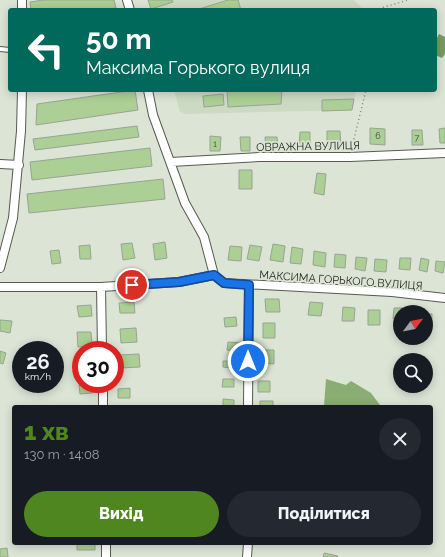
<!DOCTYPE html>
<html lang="uk">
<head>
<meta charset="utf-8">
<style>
	body { margin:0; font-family:Raleway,sans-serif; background:#242831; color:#f1f3f6; height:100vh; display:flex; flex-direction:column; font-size:15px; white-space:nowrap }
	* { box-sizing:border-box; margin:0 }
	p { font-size:13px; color:#9ea1a6 }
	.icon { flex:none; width:22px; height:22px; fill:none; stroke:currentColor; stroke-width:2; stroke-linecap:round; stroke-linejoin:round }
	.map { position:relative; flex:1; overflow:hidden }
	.details { position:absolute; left:12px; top:405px; width:421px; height:140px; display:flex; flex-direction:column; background:#171b24; border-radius:4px; box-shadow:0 2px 10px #0003 }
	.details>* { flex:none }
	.banner { position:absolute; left:8px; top:8px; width:429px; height:84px; border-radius:4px; box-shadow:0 2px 10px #0003; background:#00695c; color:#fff; overflow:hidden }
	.needle { width:26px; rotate:58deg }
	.fabs { position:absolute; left:393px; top:305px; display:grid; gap:8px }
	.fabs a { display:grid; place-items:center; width:40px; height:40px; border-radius:50%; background:#171b24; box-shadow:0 2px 10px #0003; font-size:20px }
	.speed { position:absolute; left:12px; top:341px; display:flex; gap:8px; font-size:20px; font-weight:700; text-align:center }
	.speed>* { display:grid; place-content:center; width:52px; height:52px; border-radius:50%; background:#171b24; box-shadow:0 2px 10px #0003; line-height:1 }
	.speed small { font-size:10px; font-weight:400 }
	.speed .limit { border:6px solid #d22; background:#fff; color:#111 }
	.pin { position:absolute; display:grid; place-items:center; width:34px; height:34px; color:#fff; margin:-17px; border:2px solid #fff; border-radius:50%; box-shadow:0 1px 4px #0007 }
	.me { position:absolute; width:44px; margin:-22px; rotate:0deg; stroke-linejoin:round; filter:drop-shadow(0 0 3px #0008) }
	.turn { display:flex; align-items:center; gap:14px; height:84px; padding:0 12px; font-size:18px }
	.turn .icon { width:52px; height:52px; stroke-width:2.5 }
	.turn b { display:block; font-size:28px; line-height:34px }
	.round { display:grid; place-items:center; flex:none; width:42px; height:42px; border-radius:21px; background:#242831 }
	.headline { display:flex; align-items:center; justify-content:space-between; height:68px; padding:0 12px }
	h1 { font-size:24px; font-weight:800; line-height:30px; color:#50861f }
	.cta { display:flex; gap:8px; margin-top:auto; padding:8px 12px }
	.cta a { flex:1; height:46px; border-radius:24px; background:#50861f; color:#fff; font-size:16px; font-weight:800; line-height:46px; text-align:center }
	.cta a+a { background:#242831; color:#f1f3f6 }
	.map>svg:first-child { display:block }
	.built { fill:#ccdac4 }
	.forest { fill:#8aad73 }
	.water { fill:#789a61 }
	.building { fill:#abcf94; stroke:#9aa395 }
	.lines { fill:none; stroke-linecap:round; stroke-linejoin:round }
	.lane-casing { stroke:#545c4f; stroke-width:6 }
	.street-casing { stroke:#545c4f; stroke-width:10 }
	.path { stroke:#81877d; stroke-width:1.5; stroke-dasharray:1 3; stroke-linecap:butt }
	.lane { stroke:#fff; stroke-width:4 }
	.street { stroke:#fff; stroke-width:8 }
	.route-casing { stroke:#114b97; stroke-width:10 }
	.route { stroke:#1a73e8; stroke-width:7 }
	.labels { text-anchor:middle; stroke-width:3.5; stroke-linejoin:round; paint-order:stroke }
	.number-label { font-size:9px; fill:#414c3a }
	.street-label { font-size:11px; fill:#1e211c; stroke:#dbe4d5 }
</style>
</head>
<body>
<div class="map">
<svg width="445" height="557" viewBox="0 0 445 557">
	<rect width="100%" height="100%" fill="#dbe4d5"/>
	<!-- built -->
	<path class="built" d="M148,0H354L364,10H151Z
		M174,90H356L352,110L186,114L180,112Z"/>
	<!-- forest -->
	<path class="forest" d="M326,379L346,385L351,381L371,393L380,405L384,407L324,406Z"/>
	<!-- water -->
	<path class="water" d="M439,34L445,37V54L442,58L435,55V42Z"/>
	<!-- building -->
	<path class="building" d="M43,0H114L116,8L98,10H31L30,2Z
		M148,0H172L173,2L151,9Z
		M228,0H238L241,10H196Z
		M135,90L138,110L36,125L37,104Z
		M227,90H282L281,104L228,107Z
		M223,94L224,105L204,107L203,96Z
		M354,99L352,110L322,111V100Z
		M137,126L139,137L35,150L33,139Z
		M370,128L385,129V145L370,144Z
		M445,128V143H440L439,129Z
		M412,130H422L423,145H412Z
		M327,131H340L341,146H327Z
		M300,132H310V148L299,147Z
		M210,136L221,137L220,151H210Z
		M240,137H250V151H241Z
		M265,137H277L278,149H266Z
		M150,148L152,166L32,180L30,162Z
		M239,170H252V189H239Z
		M317,173L326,174L324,195L314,193Z
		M163,179L165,199L29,213L27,194Z
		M165,242L167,258L155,260L153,244Z
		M132,243L135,258L123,260L121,244Z
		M273,244L285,246L283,262L270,260Z
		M90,245L91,259H80L79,246Z
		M250,245L262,247L259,261L247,259Z
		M230,246L242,247L241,261L228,260Z
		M292,247L303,249L301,264L290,263Z
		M59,250L61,263L52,264L50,251Z
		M314,251L326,253L325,267L313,265Z
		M335,254L346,255L345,268L334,267Z
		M356,257L367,258L365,271L355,269Z
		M400,258H411L410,270L399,269Z
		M421,258L429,260L427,272L419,270Z
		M375,259L387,260L386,272L374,271Z
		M436,261L445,262L443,273L435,271Z
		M265,299H279L280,312H266Z
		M134,302L135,313H120L119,303Z
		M310,302L323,303L321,316L308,315Z
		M91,305L92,316L79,317L77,306Z
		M343,307L355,308L354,321H342Z
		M394,308H403V312H400V319H393Z
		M368,310H380V325H368Z
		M426,314H432V326H426Z
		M236,317L237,326L225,327L224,318Z
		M0,320L12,321L10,333L0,331Z
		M263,323H275V338H263Z
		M136,328L137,342L121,343L120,329Z
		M77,332H91L92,346L78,347Z
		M228,342L241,343V351L227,350Z
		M260,350H274V364L260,363Z
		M0,351L6,353L3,364L0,363Z
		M139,354L140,367L121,368L120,355Z
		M223,361H231V368L223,367Z
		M223,379H234V387H222Z
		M258,381H270V392H258Z
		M91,384L92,393L80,394L79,385Z
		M130,388V398H118V389Z
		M223,399L234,400V407H223Z
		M260,401H273V407H260Z
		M77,543H95V550H77Z
		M7,548L8,557H0V549Z
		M324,553L338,556L337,557H323Z"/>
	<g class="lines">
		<!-- lane casing -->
		<g class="lane-casing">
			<path id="lane" d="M0,49L10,50"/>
		</g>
		<!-- street casing -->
		<g class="street-casing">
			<path id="street" d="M127,0L130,10
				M22,10V0
				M171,162L259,157H350L445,153
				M0,164L19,165
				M0,268L13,218L21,131L22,90
				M214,275L224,283L392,292L445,298
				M0,287H101L179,282L214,275L204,237L185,203L153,115L148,90
				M101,287L102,350
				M103,384V407
				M248,407L249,285
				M106,543V557
				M247,557L248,543"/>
		</g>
		<!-- path -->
		<path class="path" d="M381,10V8L408,0
			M352,147L366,90"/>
		<!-- lane -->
		<use href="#lane" class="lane"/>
		<!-- street -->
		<use href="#street" class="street"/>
	</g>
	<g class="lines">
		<!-- route casing -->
		<g class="route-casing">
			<path id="route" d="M132,285L179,282L214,275L224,283L249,285L248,361"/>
		</g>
		<!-- route -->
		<use href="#route" class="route"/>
	</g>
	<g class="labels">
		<!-- number labels -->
		<g class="number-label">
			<text x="378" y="139">6</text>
			<text x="417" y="141">7</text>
			<text x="215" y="147">1</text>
		</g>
		<!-- street labels -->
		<g class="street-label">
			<text transform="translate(308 146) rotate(-1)" y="4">ОВРАЖНА ВУЛИЦЯ</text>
			<text transform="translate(341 280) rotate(4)" y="4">МАКСИМА ГОРЬКОГО ВУЛИЦЯ</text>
		</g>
	</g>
</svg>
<div class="fabs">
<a><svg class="needle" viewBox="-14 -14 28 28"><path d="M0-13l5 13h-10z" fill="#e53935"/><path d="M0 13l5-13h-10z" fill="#9ea1a6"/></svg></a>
<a><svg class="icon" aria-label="search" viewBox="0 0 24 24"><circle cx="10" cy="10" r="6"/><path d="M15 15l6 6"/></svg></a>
</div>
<div class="speed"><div>26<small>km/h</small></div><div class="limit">30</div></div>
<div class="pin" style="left:132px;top:285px;background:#d93025"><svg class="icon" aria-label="arrive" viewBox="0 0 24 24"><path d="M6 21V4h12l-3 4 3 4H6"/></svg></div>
<svg class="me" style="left:248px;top:361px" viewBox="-20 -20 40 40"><circle r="17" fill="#1a73e8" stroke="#fff" stroke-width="3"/><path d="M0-11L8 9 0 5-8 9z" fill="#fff"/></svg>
<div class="banner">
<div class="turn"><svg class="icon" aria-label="left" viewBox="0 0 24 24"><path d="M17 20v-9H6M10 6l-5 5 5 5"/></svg><div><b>50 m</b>Максима Горького вулиця</div></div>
</div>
<section class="details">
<div class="headline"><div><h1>1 хв</h1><p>130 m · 14:08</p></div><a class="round"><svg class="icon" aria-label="close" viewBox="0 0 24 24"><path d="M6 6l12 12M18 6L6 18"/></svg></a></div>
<div class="cta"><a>Вихід</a><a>Поділитися</a></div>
</section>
</div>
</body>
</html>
